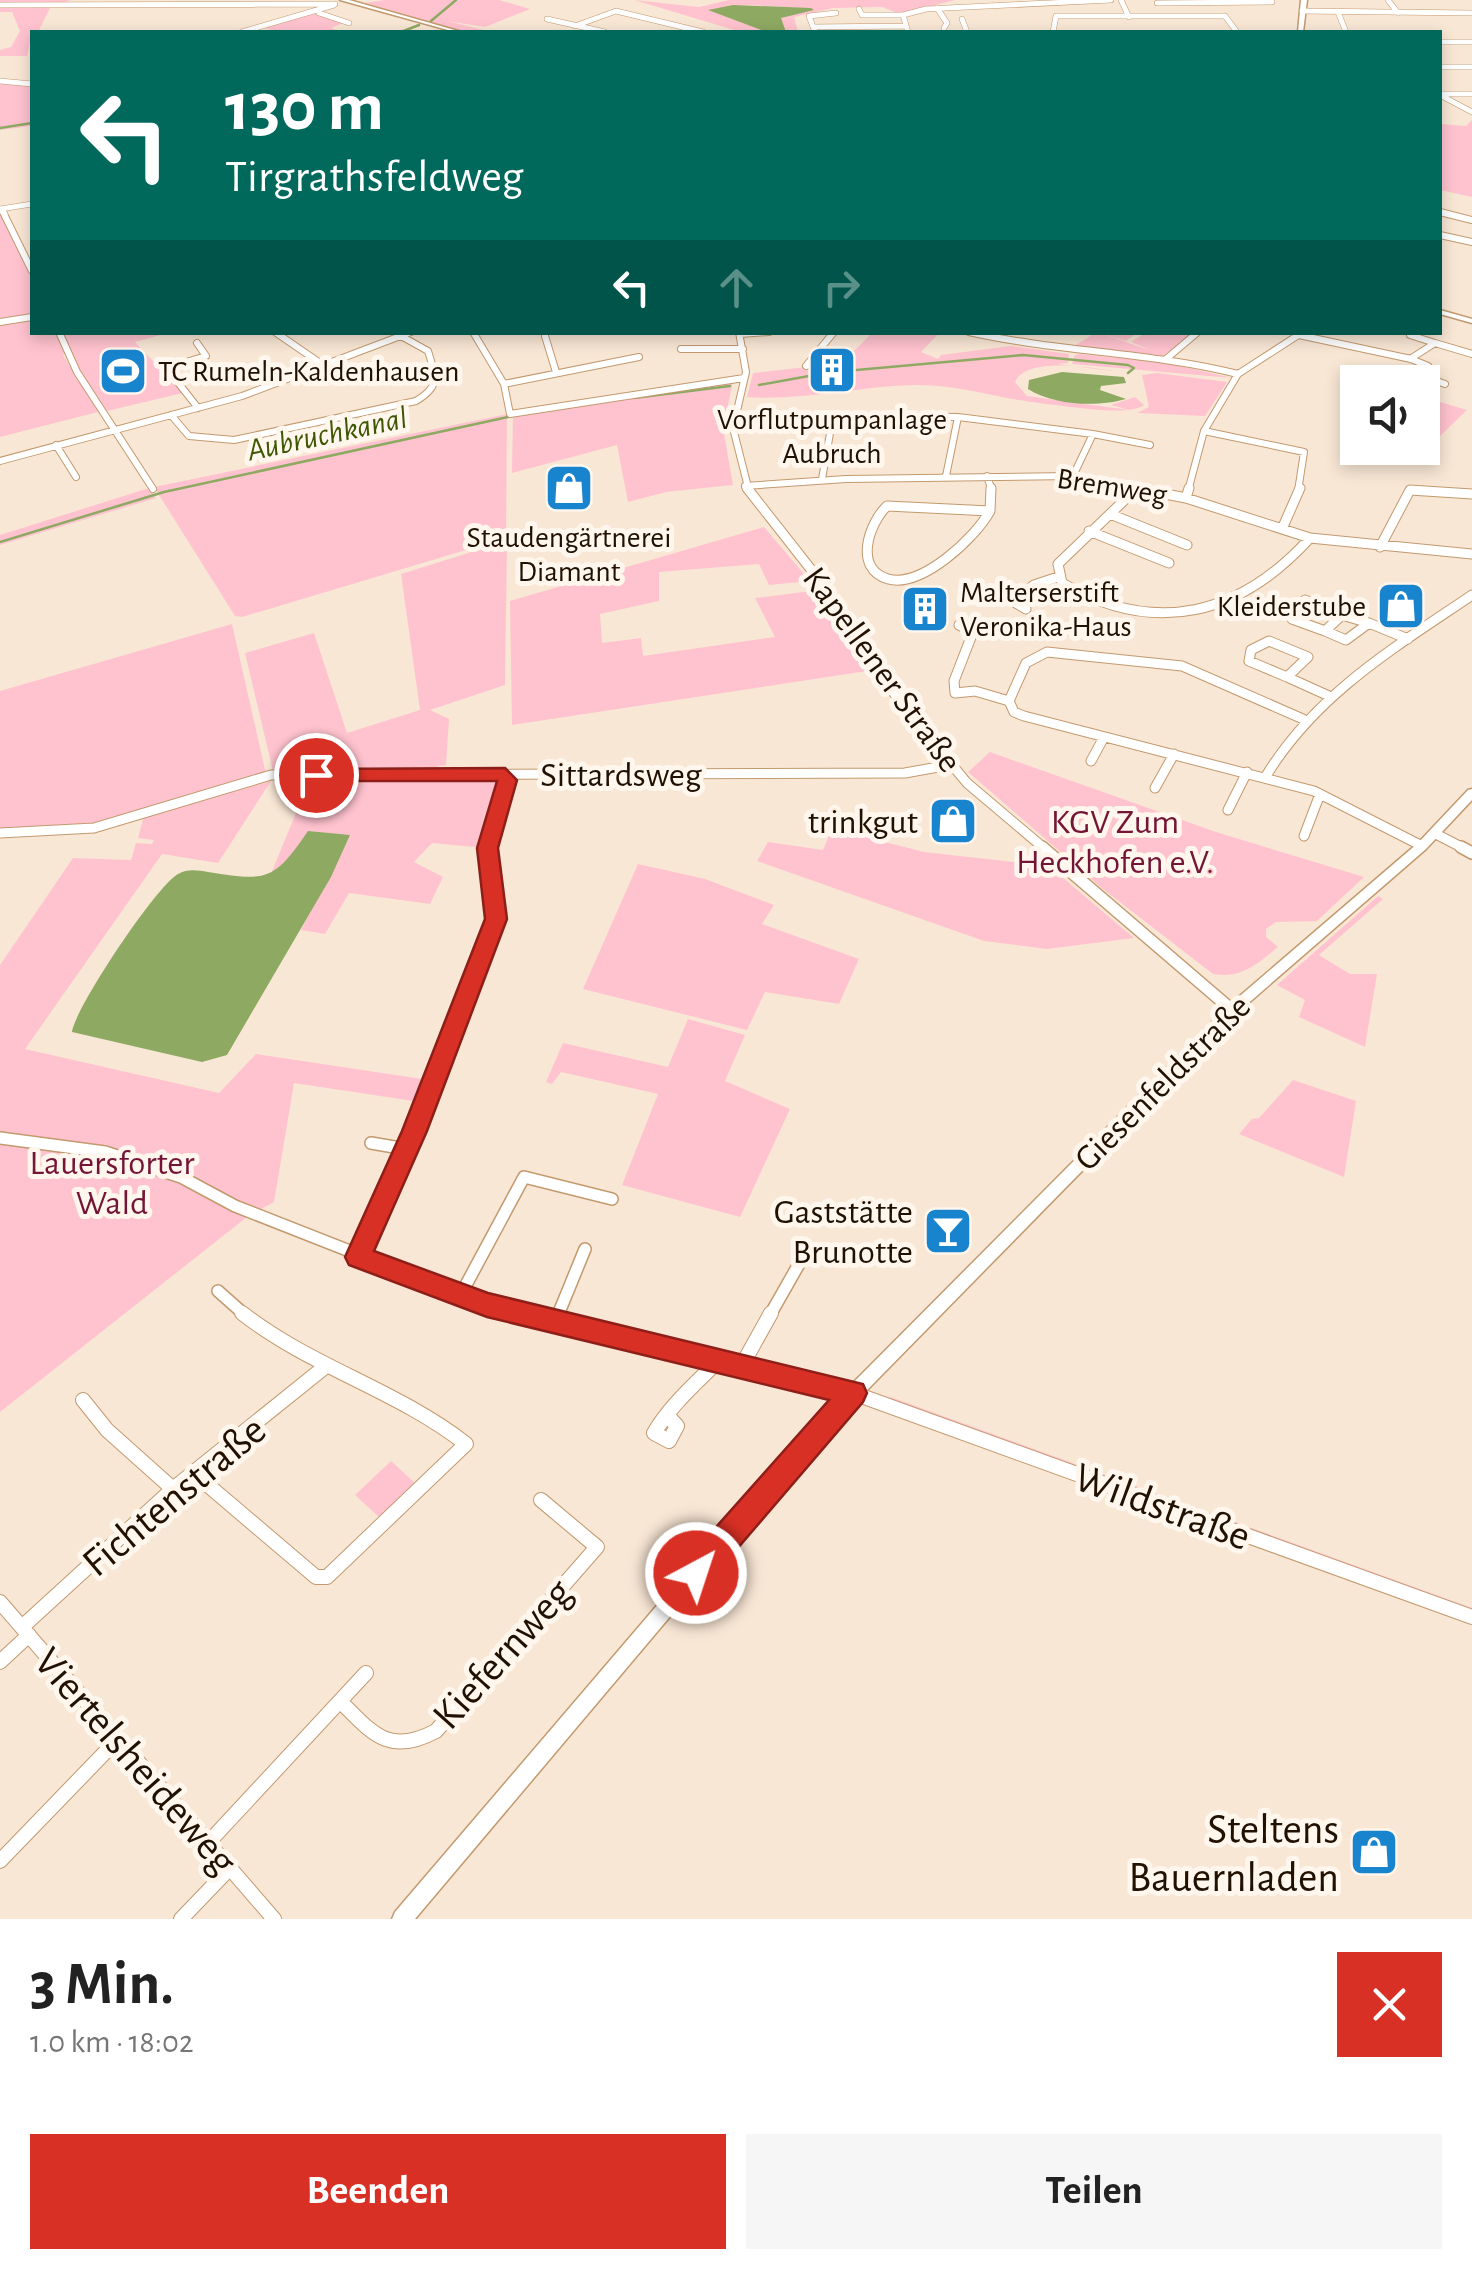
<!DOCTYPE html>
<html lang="de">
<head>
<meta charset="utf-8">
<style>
	body { margin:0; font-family:"Alegreya Sans",sans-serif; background:#f6f6f6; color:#222; height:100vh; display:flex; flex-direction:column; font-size:38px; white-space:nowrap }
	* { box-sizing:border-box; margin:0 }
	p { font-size:32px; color:#767676 }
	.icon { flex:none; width:55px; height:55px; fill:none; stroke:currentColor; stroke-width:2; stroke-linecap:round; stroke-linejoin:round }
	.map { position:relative; height:1919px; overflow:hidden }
	.panel { display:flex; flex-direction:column; background:#fff; flex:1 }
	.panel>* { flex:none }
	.hud { position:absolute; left:30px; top:30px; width:1412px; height:305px; border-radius:0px; box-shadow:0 5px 15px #0003; background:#00695c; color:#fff; overflow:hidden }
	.tools { position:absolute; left:1340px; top:365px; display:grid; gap:20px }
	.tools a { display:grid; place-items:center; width:100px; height:100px; border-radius:0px; background:#fff; box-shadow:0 5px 15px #0003; font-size:50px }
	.pin { position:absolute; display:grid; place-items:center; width:85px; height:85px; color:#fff; margin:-42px; border:5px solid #fff; border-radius:50%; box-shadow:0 2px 10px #0007 }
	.me { position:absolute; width:110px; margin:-55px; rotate:40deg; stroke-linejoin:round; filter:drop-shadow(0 0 8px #0008) }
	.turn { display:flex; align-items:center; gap:35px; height:210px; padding:0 30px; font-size:45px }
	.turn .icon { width:130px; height:130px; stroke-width:2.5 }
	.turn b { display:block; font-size:70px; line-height:85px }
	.lanes { display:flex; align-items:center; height:95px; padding:0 30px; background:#0003; justify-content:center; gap:50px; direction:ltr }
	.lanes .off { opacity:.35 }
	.round { display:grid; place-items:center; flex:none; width:105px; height:105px; border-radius:0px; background:#f6f6f6 }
	.head { display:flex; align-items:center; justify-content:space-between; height:170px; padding:0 30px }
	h1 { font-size:60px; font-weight:600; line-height:75px }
	.primary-button { display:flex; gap:20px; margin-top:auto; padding:20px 30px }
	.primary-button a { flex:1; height:115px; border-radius:0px; background:#d93025; color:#fff; font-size:40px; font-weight:600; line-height:115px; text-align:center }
	.primary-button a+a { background:#f6f6f6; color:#222 }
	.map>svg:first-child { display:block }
	.green { fill:#ffc3cf }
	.water { fill:#8ea962 }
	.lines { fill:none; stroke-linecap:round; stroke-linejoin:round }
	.stream { stroke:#8ea962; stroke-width:2.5 }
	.minor-far4-casing { stroke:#c3996e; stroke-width:6 }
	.minor-far3-casing { stroke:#c3996e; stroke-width:8 }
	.minor-far2-casing { stroke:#c3996e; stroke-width:11 }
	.minor-far1-casing { stroke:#c3996e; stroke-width:14 }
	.minor-casing { stroke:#c3996e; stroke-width:16 }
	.major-casing { stroke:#c3996e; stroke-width:3 }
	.minor-far4 { stroke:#fff; stroke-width:5 }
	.minor-far3 { stroke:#fff; stroke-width:6 }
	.minor-far2 { stroke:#fff; stroke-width:9 }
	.minor-far1 { stroke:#fff; stroke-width:11 }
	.minor { stroke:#fff; stroke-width:14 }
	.major { fill:#fff; fill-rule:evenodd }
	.route { fill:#d93025; stroke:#8d1f18; stroke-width:2.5 }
	.labels { text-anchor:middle; stroke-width:10; stroke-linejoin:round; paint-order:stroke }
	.far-poi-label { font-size:30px; fill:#201102; stroke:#fff6ed; text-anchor:start }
	.far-street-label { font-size:30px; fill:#201102; stroke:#fff6ed }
	.far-water-label { font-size:32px; font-style:italic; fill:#3f5603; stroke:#fff6ed }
	.street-label { font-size:35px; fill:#201102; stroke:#fff6ed }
	.poi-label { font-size:35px; fill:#201102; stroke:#fff6ed; text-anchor:end }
	.park-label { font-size:35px; fill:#751536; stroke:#fff6ed }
	.near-street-label { font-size:42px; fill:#201102; stroke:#fff6ed }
	.near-poi-label { font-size:42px; fill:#201102; stroke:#fff6ed; text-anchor:end }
</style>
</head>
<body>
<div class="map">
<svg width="1472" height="1919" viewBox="0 0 1472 1919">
	<rect width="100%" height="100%" fill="#f9e7d5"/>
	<!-- green -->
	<path class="green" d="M0,0H71L51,6L38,32H32L27,56H0V50L11,47L20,31L12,12H0Z
		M385,0H499L530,9L485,27L447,21L492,32H466L364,3Z
		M634,0L699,7L729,0H955L900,14L882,7L833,8L794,17L798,32H786L780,18L812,9L749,5L710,10L767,32H741Z
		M318,13L346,22L331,28L342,32H278L264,28Z
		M0,81L32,84V126L0,130Z
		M1472,120V197L1440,190V124L1466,126Z
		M0,212L32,280V316L0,321Z
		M32,319V332L167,333L135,342L183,393L107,411L68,353L63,355L98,412L0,437V323Z
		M940,332L921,352L938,359L941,355L1011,346L1069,354L1068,363L1057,364L1136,374C1109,372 1030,352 1015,382L1027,396L1129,410L1111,405L1135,397L1144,405C1129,417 1067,406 1046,404C1004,400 958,384 916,385C859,386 804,401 747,397L753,373L842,363L872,333Z
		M1138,332L1126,341L1100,333L1152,351L1131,342L1145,333H1193L1161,357L1071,348L1095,333Z
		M1080,354L1168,363L1232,378L1072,364L1075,355Z
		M1157,373L1227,382L1205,416L1137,413L1149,407L1142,375Z
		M734,377L723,428L733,485L666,492L628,502L617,445L512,473L513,413Z
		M1423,397L1467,410L1438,438L1423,436Z
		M507,414L506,538L242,617L235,616L154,487Z
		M149,488L156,498L0,545V535Z
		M764,527L810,581L769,585L759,564L659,572V601L600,614L602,643L641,638L643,656L775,637L755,598L819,590L867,671L512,725L510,601Z
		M503,542L507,543L505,685L430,710L449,719L446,765L438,766L437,773L273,771L245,653L314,633L347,733L420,710L401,574Z
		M232,624L266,774L97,825L0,830V691Z
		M990,752L1216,832L1364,877L1317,921L1276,922L1266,929V937L1278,947C1257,964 1241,979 1213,974L1103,889L968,772Z
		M503,778L485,848L432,843L414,862L443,877L430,904L349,893L325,934L301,930L349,836L308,832L283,868L270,876L310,779Z
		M271,781L218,863L162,854L25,1049L219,1093L256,1054L429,1080L420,1102L294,1083L274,1202L247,1217L0,1412V965L73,858L131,860L136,843L152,844L154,840L138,838L144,816Z
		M838,830L924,852L1049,866L1134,938L1047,949L984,941L757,861L768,842L823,850L830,833Z
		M638,864L705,879L774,905L762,924L859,959L839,1004L765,992L747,1030L583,989Z
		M1378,896L1383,899L1319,955L1350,974H1377L1365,1047L1299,1017L1305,1000L1277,985Z
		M688,1019L745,1035L725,1081L790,1109L740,1217L622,1185L658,1094L561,1072L552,1084L546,1082L563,1043L668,1067Z
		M1293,1080L1356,1101L1344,1177L1239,1134L1252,1119L1259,1118Z
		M888,1396L1472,1608V1611L896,1401Z
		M391,1461L416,1484L380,1518L355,1495Z"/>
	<!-- water -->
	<path class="water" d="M733,5L811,8L814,10L781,18L786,32H767L708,10Z
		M1062,372L1124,377L1126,383L1101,386L1100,390L1126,399C1099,407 1055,406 1028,389L1029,380Z
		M308,831L350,835L331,877L227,1055L202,1062L72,1032C74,1010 156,886 178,874C187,869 197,870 208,872C267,881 273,882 308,831Z"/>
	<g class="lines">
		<!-- stream -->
		<path class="stream" d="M431,21L456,0
			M401,32L419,25
			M0,128L32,123
			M834,372L1023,355L1128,365L1134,368L1128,373
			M759,385L831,372
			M634,398L730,386
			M0,542L164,492L508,417"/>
		<!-- minor-far4 casing -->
		<g class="minor-far4-casing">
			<path id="minor-far4" d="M1121,0L1129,17
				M1388,0L1398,13
				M1157,3L1272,2
				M0,5L335,4
				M937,8L947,23L944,28
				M859,9L862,15H903
				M1302,11L1472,13
				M1338,12L1346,32
				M319,13L349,23
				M1225,16L1237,32
				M547,19L605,32
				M962,19L967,32
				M575,26L616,11L703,32
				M813,27L906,26
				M242,32L334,5
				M815,32L809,16L836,13
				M908,32L903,15L926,9L1111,0
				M1053,32L1056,16H1225
				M1440,42H1472
				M1440,67H1472
				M0,81L32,84
				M1441,94H1472
				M1440,95L1472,112
				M0,209L32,204
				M2,209L5,214
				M1440,212L1449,214"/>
		</g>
		<!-- minor-far3 casing -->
		<g class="minor-far3-casing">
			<path id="minor-far3" d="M3,212L32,271
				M1440,212L1472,220
				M1440,235L1472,242
				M0,322L32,317
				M59,332L77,372L153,489
				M275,332L323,365
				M473,332L504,384L510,414L744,378
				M739,332L746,372L733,428L749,491
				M969,332C1058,352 1150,352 1238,374
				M740,334L769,332
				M1299,335L1411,359L1428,366L1420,375L1445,384
				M1410,335L1435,343
				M545,336L556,372
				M681,349H743
				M1166,359L1198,332
				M1410,359L1435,343L1472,354
				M165,366L198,408
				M806,366L834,332
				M166,368L206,356L197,343
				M504,384L639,357
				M171,415L189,436L234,440L416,401C441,386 436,377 428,351L401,336
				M765,415L958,417L1093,434L1073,476
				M1204,431L1304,452L1298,491
				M1093,434L1150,445
				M56,445L76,477
				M0,461L242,396L411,332
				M946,476L958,417
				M987,476L992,491
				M822,479L833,416
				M745,486L846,479L1073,476L1148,491
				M1134,491L1138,487
				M1188,491L1204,431L1238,374L1303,332
				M1410,491H1419"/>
		</g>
		<!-- minor-far2 casing -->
		<g class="minor-far2-casing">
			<path id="minor-far2" d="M747,488L824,586L900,702L967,783L1045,849
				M1135,488L1186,498L1310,538L1472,554
				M1137,488L1058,564L1062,583C1156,637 1240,615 1310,538
				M1186,498L1189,488
				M887,506L990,511C975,538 922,588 888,579C853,569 869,523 887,506Z
				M990,511L991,488
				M1110,514L1187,545
				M1282,529L1300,488
				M1089,531L1169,563
				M1380,547L1410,490L1472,494
				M1305,600L1342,615L1325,631L1346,640L1369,623L1408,639
				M1026,609L1014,602L1034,585L1058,577
				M1342,615L1369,623
				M1292,619L1325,631
				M959,625L973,632L954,681L955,693L975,691L1009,701
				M1269,641L1308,657L1287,677L1249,661L1251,650Z
				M1287,677L1329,696
				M1303,719L1182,666L1047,652L1026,663L1009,701L1014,712L1024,716L1314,791L1422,846
				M1091,761L1104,737
				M1266,776C1316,694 1394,648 1472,595
				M1155,788L1174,754
				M1228,810L1247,772
				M0,833L94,828L271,775L905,773L949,765
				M1434,833L1465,849
				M1304,836L1320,794
				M488,849L505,774"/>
		</g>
		<!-- minor-far1 casing -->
		<g class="minor-far1-casing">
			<path id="minor-far1" d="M1042,847L1232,1010
				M1461,847L1472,853
				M0,1138L105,1152L181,1177L235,1206L487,1305L530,1315
				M371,1143L406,1149
				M358,1257L414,1131L496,919L488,847
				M218,1291L245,1315
				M460,1296L524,1177L612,1199
				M558,1315L585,1249
				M770,1315L799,1264"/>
		</g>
		<!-- minor casing -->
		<g class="minor-casing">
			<path id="minor" d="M520,1313L853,1393L1472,1617
				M555,1322L559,1313
				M741,1367L771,1313
				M83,1400L107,1430L173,1489
				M667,1415L677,1426L669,1441L654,1433C670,1406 694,1385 716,1363
				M196,1475L316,1577H327L466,1444C397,1390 311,1367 242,1313
				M0,1602L274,1919
				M22,1627L173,1489L326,1366
				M0,1662L29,1635
				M340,1701C373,1734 389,1756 436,1731L597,1547L541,1500
				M208,1843L366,1673
				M0,1861L117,1740
				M181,1919L230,1868"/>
		</g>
		<!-- major casing -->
		<g class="major-casing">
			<path id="major" d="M340,0H349L462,32H455Z
				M1301,0H1307L1303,32H1298Z
				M1440,310L1472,319V323L1440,314Z
				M1472,789V800L1426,849L1237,1013L824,1434L415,1919H392L395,1912L812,1424L1227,1007L1418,843L1468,790Z"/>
		</g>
		<!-- minor-far4 -->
		<use href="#minor-far4" class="minor-far4"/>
		<!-- minor-far3 -->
		<use href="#minor-far3" class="minor-far3"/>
		<!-- minor-far2 -->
		<use href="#minor-far2" class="minor-far2"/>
		<!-- minor-far1 -->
		<use href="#minor-far1" class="minor-far1"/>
		<!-- minor -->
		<use href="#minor" class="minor"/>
		<!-- major -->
		<use href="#major" class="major"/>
	</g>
	<!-- route -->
	<path class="route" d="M505,768L517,780L498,848L507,919L427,1131L374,1251L488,1293L863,1384L867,1393L863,1402L707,1584L696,1589L685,1584L680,1573L685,1562L829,1400L487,1317L349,1265L345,1257L402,1131L485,919L477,848L497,781H316L306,775L316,769Z"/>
	<!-- icons -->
	<defs>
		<g id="building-square" transform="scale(2.5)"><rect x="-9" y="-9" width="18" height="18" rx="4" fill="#1884ce" stroke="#fff6ed"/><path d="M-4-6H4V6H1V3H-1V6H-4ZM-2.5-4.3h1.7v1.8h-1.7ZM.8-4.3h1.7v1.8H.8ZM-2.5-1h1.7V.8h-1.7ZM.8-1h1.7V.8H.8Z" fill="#fff"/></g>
		<g id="stadium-square" transform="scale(2.5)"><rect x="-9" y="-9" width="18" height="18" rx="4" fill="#1884ce" stroke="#fff6ed"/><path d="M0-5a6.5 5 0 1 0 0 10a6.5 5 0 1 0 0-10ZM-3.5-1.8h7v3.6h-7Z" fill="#fff"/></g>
		<g id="shop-square" transform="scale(2.5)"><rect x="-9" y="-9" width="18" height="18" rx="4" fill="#1884ce" stroke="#fff6ed"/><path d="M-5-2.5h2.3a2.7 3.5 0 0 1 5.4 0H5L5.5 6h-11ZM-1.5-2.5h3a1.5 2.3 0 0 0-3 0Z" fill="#fff"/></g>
		<g id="bar-square" transform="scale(2.5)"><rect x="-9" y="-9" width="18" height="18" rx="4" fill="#1884ce" stroke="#fff6ed"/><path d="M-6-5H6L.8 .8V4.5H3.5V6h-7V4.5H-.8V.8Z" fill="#fff"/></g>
	</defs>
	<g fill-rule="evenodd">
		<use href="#building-square" x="832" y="370"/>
		<use href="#stadium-square" x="123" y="371"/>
		<use href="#shop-square" x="569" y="488"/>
		<use href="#shop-square" x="1401" y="606"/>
		<use href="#building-square" x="925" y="609"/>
		<use href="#shop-square" x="953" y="821"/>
		<use href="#bar-square" x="948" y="1231"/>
		<use href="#shop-square" x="1374" y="1852"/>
	</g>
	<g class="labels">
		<!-- far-poi labels -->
		<g class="far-poi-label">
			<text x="158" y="381">TC Rumeln-Kaldenhausen</text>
			<text x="832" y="429" text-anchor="middle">Vorflutpumpanlage<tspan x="832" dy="34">Aubruch</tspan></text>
			<text x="569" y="547" text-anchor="middle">Staudengärtnerei<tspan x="569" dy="34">Diamant</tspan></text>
			<text x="960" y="602">Malterserstift<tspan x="960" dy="34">Veronika-Haus</tspan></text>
			<text x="1366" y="616" text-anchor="end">Kleiderstube</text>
		</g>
		<!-- far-street labels -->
		<g class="far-street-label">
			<text transform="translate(1112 486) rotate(9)" y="10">Bremweg</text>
		</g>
		<!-- far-water labels -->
		<g class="far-water-label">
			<text transform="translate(327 433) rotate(-12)" y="11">Aubruchkanal</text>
		</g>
		<!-- street labels -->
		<g class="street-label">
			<text transform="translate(883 669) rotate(54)" y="12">Kapellener Straße</text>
			<text x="621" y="786">Sittardsweg</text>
			<text transform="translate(1162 1082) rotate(-45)" y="12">Giesenfeldstraße</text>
		</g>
		<!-- poi labels -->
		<g class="poi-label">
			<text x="918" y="833">trinkgut</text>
			<text x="913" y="1223">Gaststätte<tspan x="913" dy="40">Brunotte</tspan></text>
		</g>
		<!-- park labels -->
		<g class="park-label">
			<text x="1115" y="833">KGV Zum<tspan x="1115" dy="40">Heckhofen e.V.</tspan></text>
			<text x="112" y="1174">Lauersforter<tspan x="112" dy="40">Wald</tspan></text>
		</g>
		<!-- near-street labels -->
		<g class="near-street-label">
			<text transform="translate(173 1495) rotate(-40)" y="15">Fichtenstraße</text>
			<text transform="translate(1163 1505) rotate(20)" y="15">Wildstraße</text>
			<text transform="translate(501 1653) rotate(-48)" y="15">Kiefernweg</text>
			<text transform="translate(137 1760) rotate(49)" y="15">Viertelsheideweg</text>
		</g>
		<!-- near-poi labels -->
		<g class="near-poi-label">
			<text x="1339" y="1843">Steltens<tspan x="1339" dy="48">Bauernladen</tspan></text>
		</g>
	</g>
</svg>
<div class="tools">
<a><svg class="icon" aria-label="sound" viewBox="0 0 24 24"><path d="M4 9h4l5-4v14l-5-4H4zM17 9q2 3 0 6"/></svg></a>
</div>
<div class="pin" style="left:316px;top:775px;background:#d93025"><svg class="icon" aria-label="arrive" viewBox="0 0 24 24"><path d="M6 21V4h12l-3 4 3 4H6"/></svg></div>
<svg class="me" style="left:696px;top:1573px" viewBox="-20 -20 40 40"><circle r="17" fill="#d93025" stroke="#fff" stroke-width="3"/><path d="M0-11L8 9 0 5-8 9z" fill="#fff"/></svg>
<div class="hud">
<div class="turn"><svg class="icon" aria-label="left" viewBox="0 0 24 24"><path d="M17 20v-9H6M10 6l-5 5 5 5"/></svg><div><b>130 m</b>Tirgrathsfeldweg</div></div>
<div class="lanes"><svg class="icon" aria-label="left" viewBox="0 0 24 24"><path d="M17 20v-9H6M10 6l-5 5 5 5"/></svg><svg class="icon off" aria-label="ahead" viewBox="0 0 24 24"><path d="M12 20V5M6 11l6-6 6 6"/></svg><svg class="icon off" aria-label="right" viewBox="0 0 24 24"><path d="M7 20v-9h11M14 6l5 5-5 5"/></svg></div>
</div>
</div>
<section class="panel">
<div class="head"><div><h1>3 Min.</h1><p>1.0 km · 18:02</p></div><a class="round" style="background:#d93025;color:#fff"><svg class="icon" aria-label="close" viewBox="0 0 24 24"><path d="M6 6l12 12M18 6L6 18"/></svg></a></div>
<div class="primary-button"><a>Beenden</a><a>Teilen</a></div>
</section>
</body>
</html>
